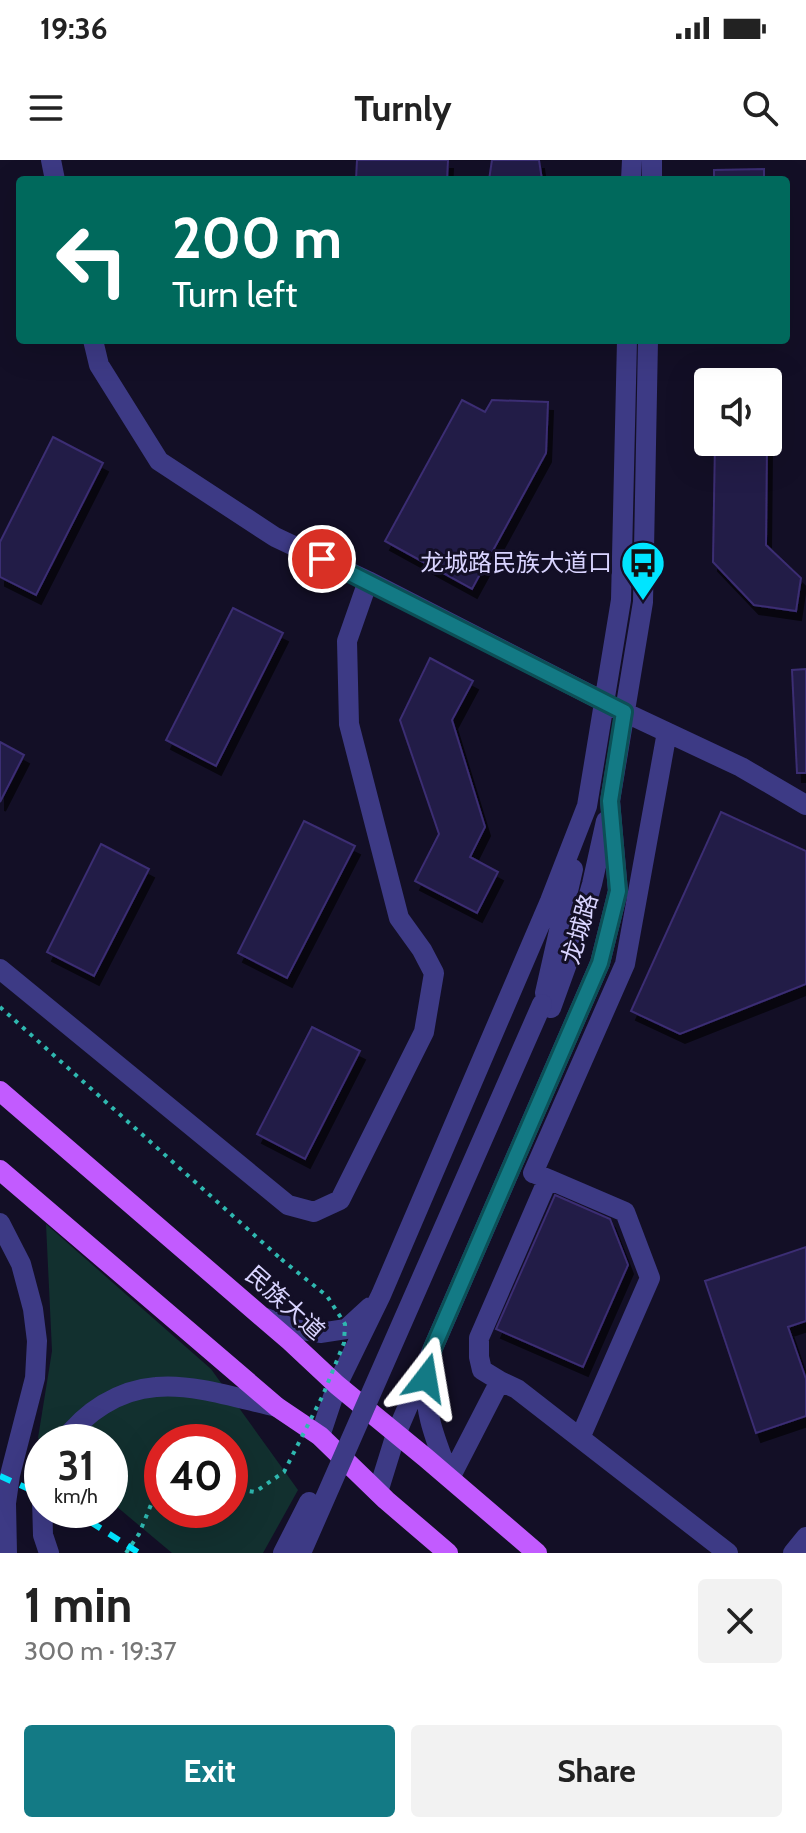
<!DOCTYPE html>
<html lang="en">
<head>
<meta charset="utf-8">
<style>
	body { margin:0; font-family:Cabin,"Noto Sans SC",sans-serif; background:#f2f2f2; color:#222; height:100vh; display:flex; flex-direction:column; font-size:30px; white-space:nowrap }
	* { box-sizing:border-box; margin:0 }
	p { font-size:26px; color:#767676 }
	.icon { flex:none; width:44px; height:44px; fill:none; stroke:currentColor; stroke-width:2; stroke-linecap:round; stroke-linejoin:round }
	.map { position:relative; height:1393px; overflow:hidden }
	.panel { display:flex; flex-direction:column; background:#fff; flex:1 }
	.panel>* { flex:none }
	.top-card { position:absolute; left:16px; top:16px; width:774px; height:168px; border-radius:8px; box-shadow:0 8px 32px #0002; background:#00695c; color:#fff; overflow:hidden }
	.controls { position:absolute; left:694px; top:208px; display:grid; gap:16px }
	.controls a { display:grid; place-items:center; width:88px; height:88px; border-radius:8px; background:#fff; box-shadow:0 8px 32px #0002; font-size:40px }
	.speed { position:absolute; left:24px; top:1264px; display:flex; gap:16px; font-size:40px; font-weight:700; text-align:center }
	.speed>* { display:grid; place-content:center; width:104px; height:104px; border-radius:50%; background:#fff; box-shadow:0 8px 32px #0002; line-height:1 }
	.speed small { font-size:20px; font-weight:400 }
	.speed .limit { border:12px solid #d22; background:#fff; color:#111 }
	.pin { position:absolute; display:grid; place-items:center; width:68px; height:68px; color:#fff; margin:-34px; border:4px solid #fff; border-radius:50%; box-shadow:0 2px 8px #0007 }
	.me { position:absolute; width:88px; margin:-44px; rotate:14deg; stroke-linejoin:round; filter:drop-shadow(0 0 6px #0008) }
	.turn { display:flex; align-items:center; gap:28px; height:168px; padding:0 24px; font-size:36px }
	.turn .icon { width:104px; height:104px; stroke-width:2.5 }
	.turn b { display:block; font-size:56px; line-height:68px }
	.round { display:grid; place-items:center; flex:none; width:84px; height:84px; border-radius:8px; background:#f2f2f2 }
	.overview { display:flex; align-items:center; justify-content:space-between; height:136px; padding:0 24px }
	h1 { font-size:48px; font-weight:800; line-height:60px }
	.cta { display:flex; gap:16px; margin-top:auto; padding:16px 24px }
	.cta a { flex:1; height:92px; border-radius:8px; background:#137a85; color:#fff; font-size:32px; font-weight:800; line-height:92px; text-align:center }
	.cta a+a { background:#f2f2f2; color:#222 }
	.status { display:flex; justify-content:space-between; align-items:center; height:56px; padding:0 40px; background:#fff; direction:ltr }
	.status svg { height:22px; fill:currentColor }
	header { display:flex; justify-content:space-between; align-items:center; height:104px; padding:0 24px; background:#fff; font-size:36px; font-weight:800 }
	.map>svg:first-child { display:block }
	.green { fill:#12302f; fill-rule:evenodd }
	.building { fill:#241b47; stroke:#3b2d73; stroke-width:2; filter:url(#shadow) }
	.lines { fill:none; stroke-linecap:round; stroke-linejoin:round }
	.path { stroke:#2fb8b0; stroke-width:4; stroke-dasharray:4 6; stroke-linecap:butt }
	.minor { stroke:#3d3a85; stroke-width:20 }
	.major { stroke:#c25bff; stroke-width:20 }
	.rail { stroke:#00e5ff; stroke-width:6; stroke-dasharray:12 10; stroke-linecap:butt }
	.path-bridge { stroke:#2fb8b0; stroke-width:4; stroke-dasharray:4 6; stroke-linecap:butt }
	.minor-bridge { stroke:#3d3a85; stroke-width:20 }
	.route-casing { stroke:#0c4f56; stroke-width:20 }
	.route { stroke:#137a85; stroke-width:14 }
	.labels { text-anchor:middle; stroke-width:6; stroke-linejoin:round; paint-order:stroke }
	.poi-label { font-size:24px; fill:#d9d4ff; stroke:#130f26; text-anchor:end }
	.street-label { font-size:24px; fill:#d9d4ff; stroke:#130f26 }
</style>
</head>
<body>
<div class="status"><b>19:36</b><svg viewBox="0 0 49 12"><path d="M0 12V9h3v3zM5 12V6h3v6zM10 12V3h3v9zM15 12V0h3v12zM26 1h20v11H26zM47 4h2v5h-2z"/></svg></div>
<header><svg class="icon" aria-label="menu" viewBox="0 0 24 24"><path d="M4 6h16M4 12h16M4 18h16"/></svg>Turnly<svg class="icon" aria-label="search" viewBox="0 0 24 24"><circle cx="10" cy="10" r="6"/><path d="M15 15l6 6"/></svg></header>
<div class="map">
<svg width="806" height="1393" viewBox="0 0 806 1393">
	<defs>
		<filter id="shadow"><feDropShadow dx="5" dy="9" stdDeviation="0" flood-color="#0009"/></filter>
	</defs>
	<rect width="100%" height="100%" fill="#130f26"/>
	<!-- green -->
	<path class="green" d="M46,1064L211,1209L298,1330L263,1393H172L110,1341V1282H43L38,1278L52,1191ZM162,1282H230V1350H162Z"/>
	<!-- building -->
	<path class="building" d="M357,0H448L447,20H356Z
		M492,0H539L542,20H489Z
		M764,9V20H714V10Z
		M462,240L485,252L492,240L548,242L546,293L472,429L385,381Z
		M53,277L103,303L36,435L0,417V382Z
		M715,282H767L766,385L801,418L796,451L754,445L713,402Z
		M233,448L283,473L216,606L166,580Z
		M430,498L473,521L452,560L485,667L470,697L498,712L477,753L415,721L439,674L400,560Z
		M806,509V613H797L792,510Z
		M0,582L24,595L0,642Z
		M721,652L806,691V824L680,874L631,851Z
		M304,661L355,686L287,818L238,793Z
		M101,684L149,709L94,816L47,792Z
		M312,867L360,891L305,999L257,974Z
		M555,1035L610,1059L628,1105L583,1207L496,1169Z
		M806,1087V1161L788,1167L806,1219V1256L756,1273L705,1121Z"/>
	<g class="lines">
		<!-- path -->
		<path class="path" d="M0,847L281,1099
			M126,1393L139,1374L162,1318"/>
		<!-- minor -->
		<path class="minor" d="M51,0L55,20
			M631,20L632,0
			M652,20V0
			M93,180L99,205L159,301L275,377L368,421L624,552L741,607L806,645
			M0,809L288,1045L314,1052L340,1040L424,872L434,813L422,790L399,758L349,564L347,481L368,421
			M545,833L573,709
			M551,848L576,779L592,724L606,661
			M533,1013L625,804L667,572
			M548,1019L625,1052L650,1118L580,1278
			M0,1063L21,1104L33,1149L37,1181L35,1218L10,1315L6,1343L7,1393
			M266,1158L295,1169L320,1173L346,1169L370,1147
			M427,1215C422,1251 438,1285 450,1318
			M500,1221L482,1210L479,1197V1178L548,1019L536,1014
			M320,1276L337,1225L381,1135L550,741L587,646L621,440L627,180
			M63,1282C85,1252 118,1230 156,1227C192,1223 241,1239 277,1247
			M450,1318L500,1221L517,1229L728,1393
			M378,1332L396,1274L433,1188L600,803L618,731L610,641L643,442L648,180
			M42,1339L43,1375L49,1393
			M793,1393L806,1377"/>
		<!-- major -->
		<path class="major" d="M0,931L290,1181L337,1225L426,1298L537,1393
			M0,1010L277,1247L320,1276L386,1340L448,1393"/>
		<!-- rail -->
		<path class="rail" d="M0,1316L42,1335
			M72,1350L139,1393"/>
		<!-- path-bridge -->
		<path class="path-bridge" d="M230,1328L255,1332L284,1312L323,1235L344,1183L345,1164L327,1136L281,1099"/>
		<!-- minor-bridge -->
		<path class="minor-bridge" d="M283,1393L309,1342
			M301,1393L542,844"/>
	</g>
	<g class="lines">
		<!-- route casing -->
		<g class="route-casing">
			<path id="route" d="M322,399L624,552L610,641L618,731L600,803L433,1188L426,1218"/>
		</g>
		<!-- route -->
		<use href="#route" class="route"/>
	</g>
	<!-- icons -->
	<defs>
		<g id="bus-pin" transform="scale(2.3)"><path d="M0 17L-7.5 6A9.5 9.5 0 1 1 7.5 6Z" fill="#00e5ff" stroke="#130f26"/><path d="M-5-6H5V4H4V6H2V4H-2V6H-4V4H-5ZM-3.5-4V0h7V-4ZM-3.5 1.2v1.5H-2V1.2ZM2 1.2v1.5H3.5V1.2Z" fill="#111"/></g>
	</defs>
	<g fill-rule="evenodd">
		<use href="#bus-pin" x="643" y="403"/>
	</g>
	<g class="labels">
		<!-- poi labels -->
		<g class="poi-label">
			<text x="612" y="411">龙城路民族大道口</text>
		</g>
		<!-- street labels -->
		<g class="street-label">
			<text transform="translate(580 769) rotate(-74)" y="8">龙城路</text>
			<text transform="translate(285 1143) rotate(42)" y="8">民族大道</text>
		</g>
	</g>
</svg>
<div class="controls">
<a><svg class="icon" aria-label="sound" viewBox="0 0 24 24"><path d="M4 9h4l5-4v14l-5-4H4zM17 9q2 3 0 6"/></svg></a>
</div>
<div class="speed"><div>31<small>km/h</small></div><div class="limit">40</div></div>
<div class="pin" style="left:322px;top:399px;background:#d93025"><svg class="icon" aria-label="arrive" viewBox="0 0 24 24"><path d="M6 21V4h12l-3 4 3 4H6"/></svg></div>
<svg class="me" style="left:426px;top:1218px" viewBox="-20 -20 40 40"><path d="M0-17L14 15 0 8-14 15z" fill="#137a85" stroke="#fff" stroke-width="4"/></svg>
<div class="top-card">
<div class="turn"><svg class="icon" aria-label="left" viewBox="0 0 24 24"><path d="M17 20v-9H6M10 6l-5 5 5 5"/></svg><div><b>200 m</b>Turn left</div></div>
</div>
</div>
<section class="panel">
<div class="overview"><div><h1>1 min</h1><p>300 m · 19:37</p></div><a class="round"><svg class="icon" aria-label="close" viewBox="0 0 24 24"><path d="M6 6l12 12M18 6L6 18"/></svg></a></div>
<div class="cta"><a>Exit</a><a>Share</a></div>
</section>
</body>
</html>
